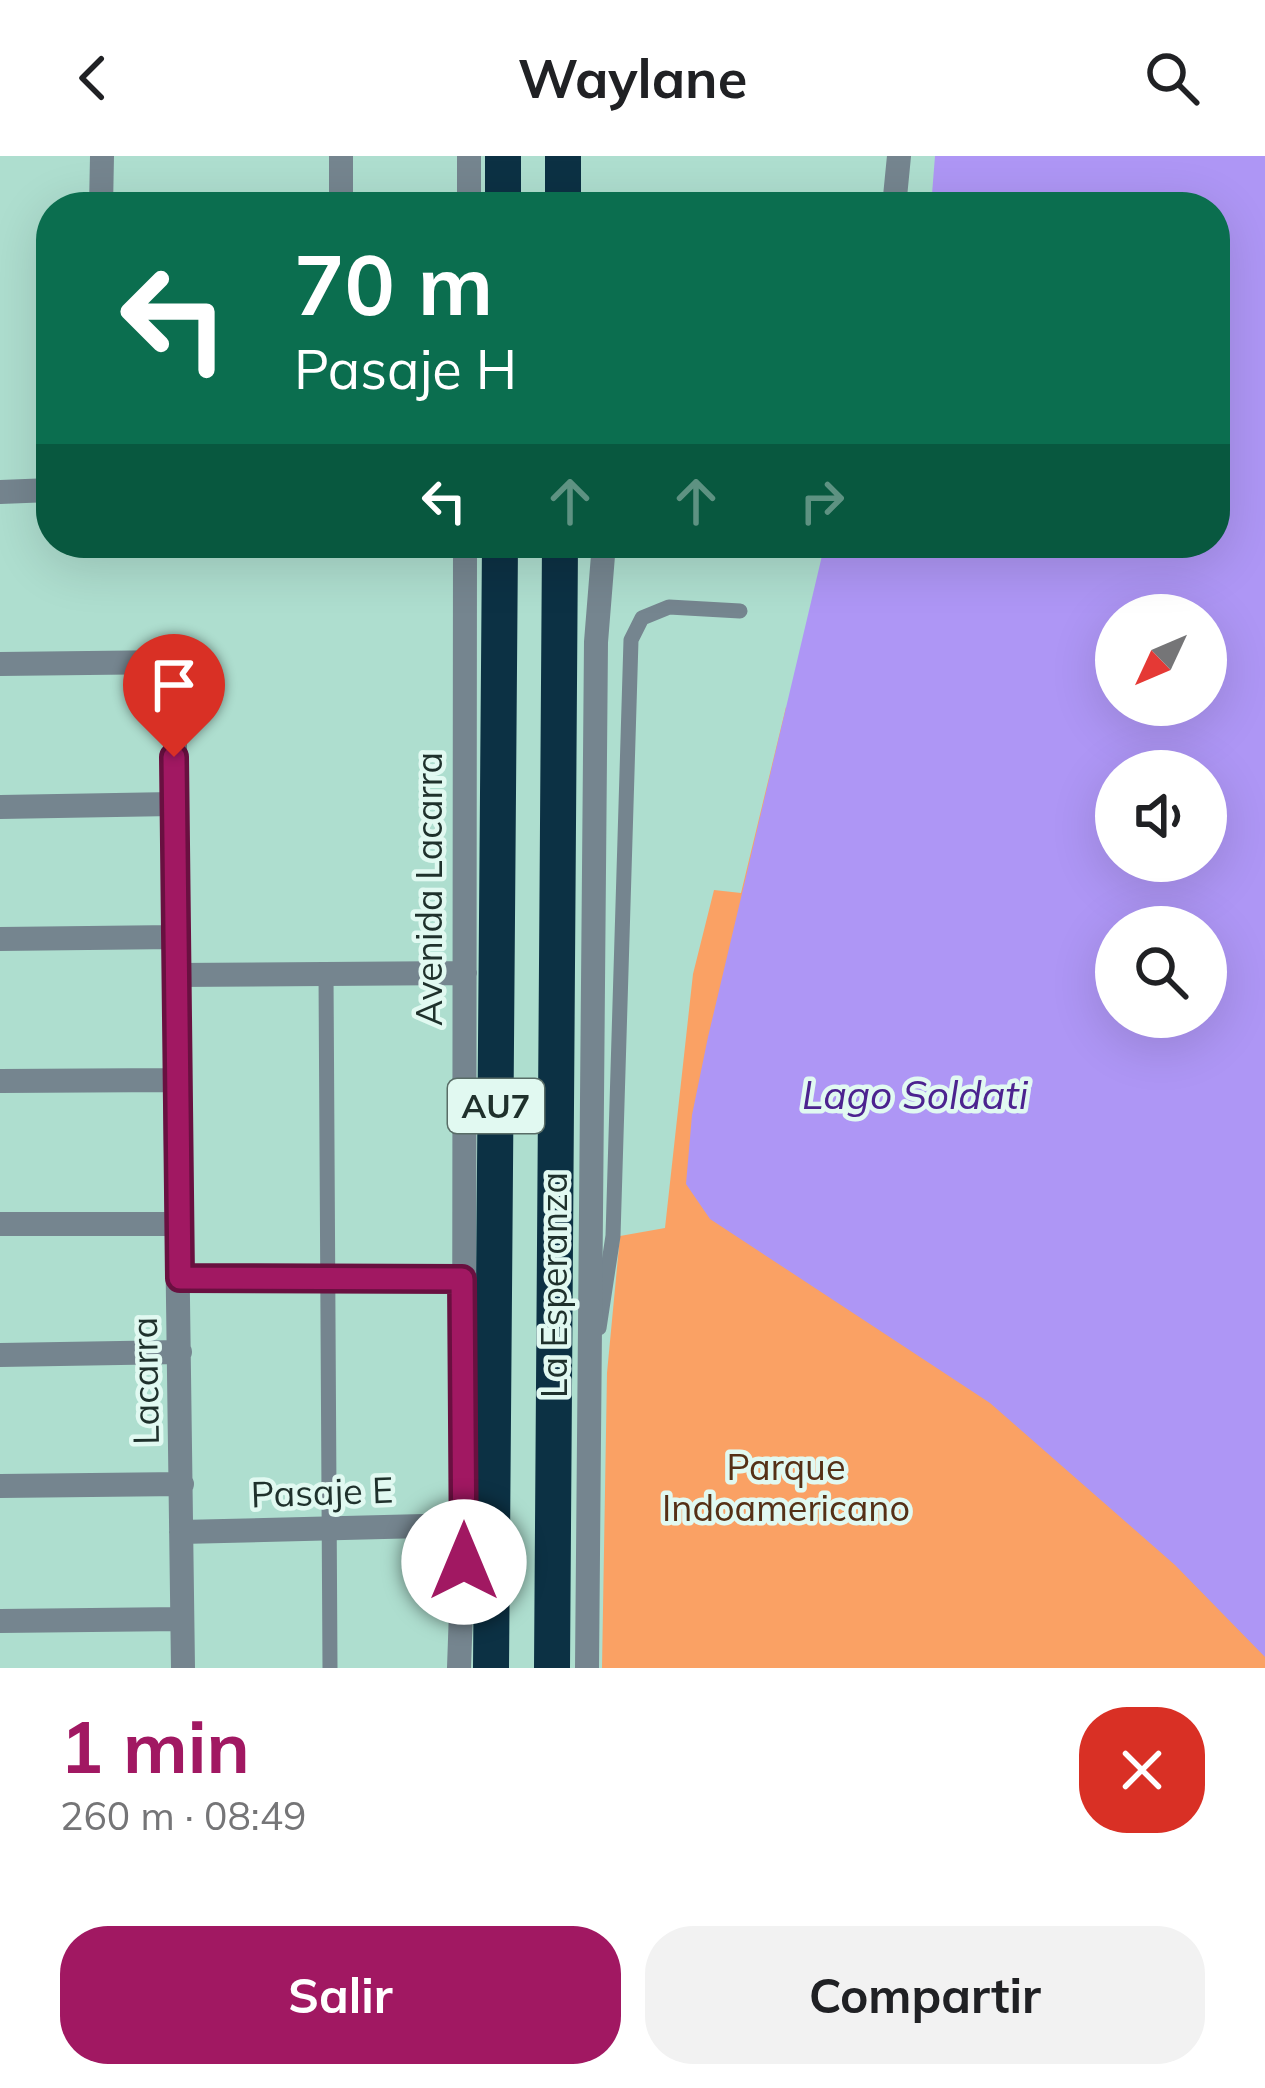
<!DOCTYPE html>
<html lang="es">
<head>
<meta charset="utf-8">
<style>
	body { margin:0; font-family:Mulish,sans-serif; background:#f2f2f2; color:#202124; height:100vh; display:flex; flex-direction:column; font-size:45px; white-space:nowrap }
	* { box-sizing:border-box; margin:0 }
	p { font-size:39px; color:#757577 }
	.icon { flex:none; width:66px; height:66px; fill:none; stroke:currentColor; stroke-width:2; stroke-linecap:round; stroke-linejoin:round }
	.map { position:relative; height:1512px; overflow:hidden }
	.panel { display:flex; flex-direction:column; background:#fff; flex:1 }
	.panel>* { flex:none }
	.banner { position:absolute; left:36px; top:36px; width:1194px; height:366px; border-radius:48px; box-shadow:0 12px 48px #0002; background:#0b6e4f; color:#fff; overflow:hidden }
	.needle { width:78px; rotate:226deg }
	.tools { position:absolute; left:1095px; top:438px; display:grid; gap:24px }
	.tools a { display:grid; place-items:center; width:132px; height:132px; border-radius:50%; background:#fff; box-shadow:0 12px 48px #0002; font-size:60px }
	.pin { position:absolute; display:grid; place-items:center; width:102px; height:102px; color:#fff; margin:-123px -51px; border-radius:50% 50% 50% 0; rotate:-45deg; box-shadow:0 0 12px #0007 }
	.pin .icon { rotate:45deg }
	.me { position:absolute; width:132px; margin:-66px; rotate:0deg; stroke-linejoin:round; filter:drop-shadow(0 0 9px #0008) }
	.turn { display:flex; align-items:center; gap:42px; height:252px; padding:0 60px; font-size:54px }
	.turn .icon { width:156px; height:156px; stroke-width:2.5 }
	.turn b { display:block; font-size:84px; line-height:102px }
	.lanes { display:flex; align-items:center; height:114px; padding:0 60px; background:#0003; justify-content:center; gap:60px; direction:ltr }
	.lanes .off { opacity:.35 }
	.round { display:grid; place-items:center; flex:none; width:126px; height:126px; border-radius:48px; background:#f2f2f2 }
	.overview { display:flex; align-items:center; justify-content:space-between; height:204px; padding:0 60px }
	h1 { font-size:72px; font-weight:700; line-height:90px; color:#a11862 }
	.primary-button { display:flex; gap:24px; margin-top:auto; padding:24px 60px }
	.primary-button a { flex:1; height:138px; border-radius:48px; background:#a11862; color:#fff; font-size:48px; font-weight:700; line-height:138px; text-align:center }
	.primary-button a+a { background:#f2f2f2; color:#202124 }
	header { display:flex; justify-content:space-between; align-items:center; height:156px; padding:0 60px; background:#fff; font-size:54px; font-weight:700 }
	.map>svg:first-child { display:block }
	.green { fill:#faa164 }
	.water { fill:#ae96f5; fill-rule:evenodd }
	.lines { fill:none; stroke-linecap:round; stroke-linejoin:round }
	.lane { stroke:#75858f; stroke-width:15 }
	.street { stroke:#75858f; stroke-width:24 }
	.highway { stroke:#0c3144; stroke-width:36 }
	.route-casing { stroke:#691040; stroke-width:30 }
	.route { stroke:#a11862; stroke-width:21 }
	.labels { text-anchor:middle; stroke-width:9; stroke-linejoin:round; paint-order:stroke }
	.shield { fill:#e1f9f1; stroke:#596d67; stroke-width:3 }
	.shield-label { font-size:33px; font-weight:bold; fill:#1f312c }
	.street-label { font-size:36px; fill:#1f312c; stroke:#e1f9f1 }
	.park-label { font-size:36px; fill:#553016; stroke:#e1f9f1 }
	.water-label { font-size:39px; font-style:italic; fill:#4c238f; stroke:#e1f9f1 }
</style>
</head>
<body>
<header><svg class="icon" aria-label="back" viewBox="0 0 24 24"><path d="M15 5l-7 7 7 7"/></svg>Waylane<svg class="icon" aria-label="search" viewBox="0 0 24 24"><circle cx="10" cy="10" r="6"/><path d="M15 15l6 6"/></svg></header>
<div class="map">
<svg width="1265" height="1512" viewBox="0 0 1265 1512">
	<rect width="100%" height="100%" fill="#aedecf"/>
	<!-- green -->
	<path class="green" d="M786,551L1265,1167V1512H602L607,1217L620,1080L665,1072L693,818L714,734L741,737Z"/>
	<!-- water -->
	<path class="water" d="M935,0H1265V1501L1175,1409L990,1247L710,1063L686,1028L692,959L708,881L825,387H1215V51H931ZM1116,459H1206V549H1116ZM1116,615H1206V705H1116ZM1116,771H1206V861H1116Z"/>
	<g class="lines">
		<!-- lane -->
		<path class="lane" d="M326,817L330,1512
			M599,1172L613,1080L631,484L642,462L669,451L740,455"/>
		<!-- street -->
		<path class="street" d="M101,51L102,0
			M341,51V0
			M469,51V0
			M894,51L899,0
			M0,336L51,334
			M0,508L175,506V924L183,1512
			M0,651L173,648
			M0,783L175,781
			M175,819L465,817
			M0,925L175,924
			M0,1068H179
			M180,1122L462,1123
			M0,1199L180,1196
			M0,1330L182,1328
			M181,1376L464,1369
			M0,1465L182,1463
			M459,1512L464,1369L465,387
			M587,1512L596,486L604,387"/>
		<!-- highway -->
		<path class="highway" d="M503,51V0
			M563,51V0
			M491,1512L500,387
			M552,1512L560,387"/>
	</g>
	<g class="lines">
		<!-- route casing -->
		<g class="route-casing">
			<path id="route" d="M174,601L180,1122L462,1123L464,1406"/>
		</g>
		<!-- route -->
		<use href="#route" class="route"/>
	</g>
	<g class="labels">
		<!-- shield labels -->
		<rect class="shield" x="448" y="923" width="96" height="54" rx="9"/>
		<g class="shield-label">
			<text x="496" y="962">AU7</text>
		</g>
		<!-- street labels -->
		<g class="street-label">
			<text transform="translate(429 733) rotate(-90)" y="13">Avenida Lacarra</text>
			<text transform="translate(554 1129) rotate(-90)" y="13">La Esperanza</text>
			<text transform="translate(145 1225) rotate(-91)" y="13">Lacarra</text>
			<text transform="translate(322 1336) rotate(-2)" y="13">Pasaje E</text>
		</g>
		<!-- park labels -->
		<g class="park-label">
			<text x="786" y="1324">Parque<tspan x="786" dy="41">Indoamericano</tspan></text>
		</g>
		<!-- water labels -->
		<g class="water-label">
			<text x="915" y="953">Lago Soldati</text>
		</g>
	</g>
</svg>
<div class="tools">
<a><svg class="needle" viewBox="-14 -14 28 28"><path d="M0-13l5 13h-10z" fill="#e53935"/><path d="M0 13l5-13h-10z" fill="#757577"/></svg></a>
<a><svg class="icon" aria-label="sound" viewBox="0 0 24 24"><path d="M4 9h4l5-4v14l-5-4H4zM17 9q2 3 0 6"/></svg></a>
<a><svg class="icon" aria-label="search" viewBox="0 0 24 24"><circle cx="10" cy="10" r="6"/><path d="M15 15l6 6"/></svg></a>
</div>
<div class="pin" style="left:174px;top:601px;background:#d93025"><svg class="icon" aria-label="arrive" viewBox="0 0 24 24"><path d="M6 21V4h12l-3 4 3 4H6"/></svg></div>
<svg class="me" style="left:464px;top:1406px" viewBox="-20 -20 40 40"><circle r="19" fill="#fff"/><path d="M0-13L10 11 0 6-10 11z" fill="#a11862"/></svg>
<div class="banner">
<div class="turn"><svg class="icon" aria-label="left" viewBox="0 0 24 24"><path d="M17 20v-9H6M10 6l-5 5 5 5"/></svg><div><b>70 m</b>Pasaje H</div></div>
<div class="lanes"><svg class="icon" aria-label="left" viewBox="0 0 24 24"><path d="M17 20v-9H6M10 6l-5 5 5 5"/></svg><svg class="icon off" aria-label="ahead" viewBox="0 0 24 24"><path d="M12 20V5M6 11l6-6 6 6"/></svg><svg class="icon off" aria-label="ahead" viewBox="0 0 24 24"><path d="M12 20V5M6 11l6-6 6 6"/></svg><svg class="icon off" aria-label="right" viewBox="0 0 24 24"><path d="M7 20v-9h11M14 6l5 5-5 5"/></svg></div>
</div>
</div>
<section class="panel">
<div class="overview"><div><h1>1 min</h1><p>260 m · 08:49</p></div><a class="round" style="background:#d93025;color:#fff"><svg class="icon" aria-label="close" viewBox="0 0 24 24"><path d="M6 6l12 12M18 6L6 18"/></svg></a></div>
<div class="primary-button"><a>Salir</a><a>Compartir</a></div>
</section>
</body>
</html>
